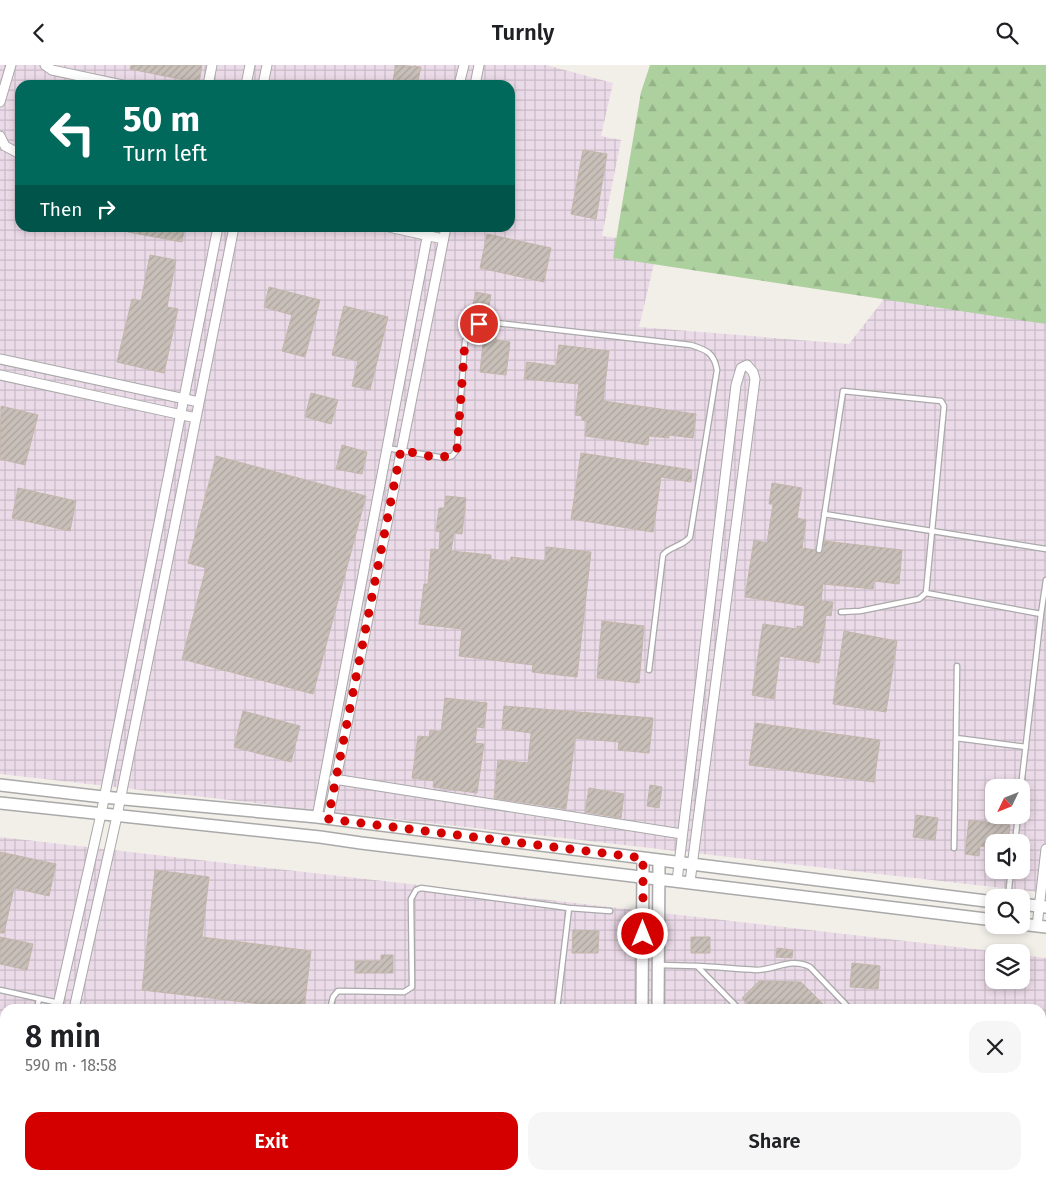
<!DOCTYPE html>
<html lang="en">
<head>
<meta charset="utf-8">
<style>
	body { margin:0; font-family:"Fira Sans",sans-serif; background:#f6f6f6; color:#202124; height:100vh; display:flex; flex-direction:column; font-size:19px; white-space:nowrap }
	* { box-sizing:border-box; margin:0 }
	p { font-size:16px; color:#757577 }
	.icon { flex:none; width:28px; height:28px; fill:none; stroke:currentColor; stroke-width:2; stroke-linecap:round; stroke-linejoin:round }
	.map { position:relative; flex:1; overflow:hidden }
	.sheet { position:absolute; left:0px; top:939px; width:1046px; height:176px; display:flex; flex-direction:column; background:#fff; border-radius:15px 15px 0 0; box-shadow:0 2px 8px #0003 }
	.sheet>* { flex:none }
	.guide { position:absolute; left:15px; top:15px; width:500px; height:152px; border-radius:15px; box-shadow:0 2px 8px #0003; background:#00695c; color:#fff; overflow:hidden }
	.needle { width:32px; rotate:227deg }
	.fabs { position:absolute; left:985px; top:714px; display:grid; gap:10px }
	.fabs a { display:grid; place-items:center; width:45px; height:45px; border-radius:10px; background:#fff; box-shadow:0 2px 8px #0003; font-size:25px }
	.pin { position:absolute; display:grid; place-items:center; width:42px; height:42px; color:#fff; margin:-21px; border:2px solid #fff; border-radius:50%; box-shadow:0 1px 5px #0007 }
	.me { position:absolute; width:55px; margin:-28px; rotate:0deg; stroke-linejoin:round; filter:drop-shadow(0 0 4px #0008) }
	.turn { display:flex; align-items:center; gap:18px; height:105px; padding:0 25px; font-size:22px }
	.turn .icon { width:65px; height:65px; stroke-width:2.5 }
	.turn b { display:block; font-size:35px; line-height:42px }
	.then { display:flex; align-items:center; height:48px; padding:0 25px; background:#0003; gap:10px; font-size:19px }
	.round { display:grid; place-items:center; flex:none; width:52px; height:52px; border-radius:15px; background:#f6f6f6 }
	.head { display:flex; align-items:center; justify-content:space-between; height:85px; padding:0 25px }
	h1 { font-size:30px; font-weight:600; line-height:38px }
	.cta { display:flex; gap:10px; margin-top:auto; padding:10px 25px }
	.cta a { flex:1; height:58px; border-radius:15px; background:#d40000; color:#fff; font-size:20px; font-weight:600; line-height:58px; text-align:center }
	.cta a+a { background:#f6f6f6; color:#202124 }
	header { display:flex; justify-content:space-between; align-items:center; height:65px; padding:0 25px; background:#fff; font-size:22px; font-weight:600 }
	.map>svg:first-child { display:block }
	.industrial { fill:url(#industrial-grid); fill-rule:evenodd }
	.forest { fill:url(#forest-firs) }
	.building { fill:url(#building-hatch); stroke:#c4b6ab }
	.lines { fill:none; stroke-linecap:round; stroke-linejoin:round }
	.service-casing { stroke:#a9a9a9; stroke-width:7 }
	.minor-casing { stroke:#a9a9a9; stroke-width:11 }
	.tertiary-casing { stroke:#a9a9a9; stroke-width:14 }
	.service { stroke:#fff; stroke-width:4.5 }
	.minor { stroke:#fff; stroke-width:9 }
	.tertiary { stroke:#fff; stroke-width:11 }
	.route { stroke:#d40000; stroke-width:9; stroke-dasharray:0 16.2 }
</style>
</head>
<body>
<header><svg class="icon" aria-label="back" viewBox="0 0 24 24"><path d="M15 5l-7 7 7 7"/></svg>Turnly<svg class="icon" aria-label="search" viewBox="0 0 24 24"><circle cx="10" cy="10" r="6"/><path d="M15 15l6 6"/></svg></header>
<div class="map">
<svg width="1046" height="1114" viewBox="0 0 1046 1114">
	<defs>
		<pattern id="industrial-grid" width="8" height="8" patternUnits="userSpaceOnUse" patternTransform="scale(1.25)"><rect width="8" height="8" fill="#ebdbe8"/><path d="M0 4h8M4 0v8" fill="none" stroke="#c9bcc7"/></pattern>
		<pattern id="forest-firs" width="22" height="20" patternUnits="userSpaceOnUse" patternTransform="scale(1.25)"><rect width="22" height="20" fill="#add19e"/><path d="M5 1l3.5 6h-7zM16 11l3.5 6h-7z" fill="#95b388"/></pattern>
		<pattern id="building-hatch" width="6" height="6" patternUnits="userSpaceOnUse" patternTransform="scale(1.25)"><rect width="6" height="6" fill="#c7bfb8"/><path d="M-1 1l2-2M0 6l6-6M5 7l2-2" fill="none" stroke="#aba49e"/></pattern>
	</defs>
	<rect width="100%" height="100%" fill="#f2efe9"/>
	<!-- industrial -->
	<path class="industrial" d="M0,0H546L613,18L601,71L621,75L602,171L659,178L639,262L849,279L937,166L1046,174V828L0,709ZM20,20H510V162H20ZM994,722H1021V750H994ZM994,778H1021V805H994Z
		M0,772L1001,887L994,888V915H1021V890L1046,893V1114H0ZM5,944H1041V1110H5Z"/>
	<!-- forest -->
	<path class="forest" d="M650,0H1046V259L613,193L641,27Z"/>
	<!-- building -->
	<path class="building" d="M131,0H202L199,18L130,4Z
		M396,0L421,2L417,20H392Z
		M583,85L607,89L596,154L571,149Z
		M129,162H185L182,177L128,167Z
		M487,169L551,183L544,217L480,203Z
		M150,190L176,195L167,242L178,244L164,308L117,297L132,234L141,236Z
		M269,222L320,235L305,292L282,286L292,250L264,242Z
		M476,227L491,230L488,247L472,243Z
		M344,241L388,252L370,325L352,321L358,296L332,290Z
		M484,269L496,271V275L510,277L506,310L480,307Z
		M559,280L609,286L603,336L696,349L693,373L669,370V373L649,371L648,380L585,371L587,356L582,355V351L575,350L579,319L524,314L527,297L556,301Z
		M311,328L338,335L331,359L305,352Z
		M1,341L38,350L25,400L0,394Z
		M342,380L367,387L362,409L336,404Z
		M581,388L692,405L691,417L661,412L653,467L571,454Z
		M216,391L366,431L313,629L182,594L206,503L188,498Z
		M772,418L802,423L797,453L806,455L802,483L815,485L820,489L823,487L824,476L902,485L899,519L874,516L873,524L823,519L821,536L833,537L831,551L826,550L819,598L780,591L774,634L752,630L763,559L797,564V561L803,562L805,541L745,532L754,475L767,478L773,439H769Z
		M18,423L76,436L70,466L12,453Z
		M446,431L466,433L462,469L454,468L451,486L491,490V494L510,497L511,492L545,496L546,482L591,487L577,612L532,607L533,600L459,591L462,564L419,559L424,519H428L431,484L439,485L440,467L436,466L439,443H444Z
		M602,556L644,561L639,618L597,613Z
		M844,566L897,576L886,647L833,639Z
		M445,633L487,638L484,663L477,662L475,678L484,679L477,728L433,722L434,716L412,713L418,671L429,672L430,665L441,667Z
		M504,641L653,653L649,688L618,685L619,677L575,673L566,744L494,733L498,695L528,698L531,668L502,664Z
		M243,646L300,661L291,697L234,682Z
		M755,658L880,675L874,717L749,700Z
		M650,720L662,722L659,743L647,741Z
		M589,723L624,729L621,753L585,747Z
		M916,750L938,753L935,775L913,772Z
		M969,755L1010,760L1008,778H994V783L980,781L979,791L965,789Z
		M0,787L56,799L49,831L14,823L4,868H0Z
		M155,805L209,812L202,872L311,886L304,944L142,925Z
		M573,865L599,866L598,888H572Z
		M0,872L33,879L27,905L0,899Z
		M691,872H710V888H691Z
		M777,883L793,885L792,893L776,892Z
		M381,890H393V908H355V896H381Z
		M852,898L880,901L878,924L850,922Z
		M759,916L801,917L828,944H752L742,933Z"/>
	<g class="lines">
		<!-- service casing -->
		<g class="service-casing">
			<path id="service" d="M387,383L444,393L452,391L457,385L465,276C471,266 476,260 488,257L691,280C707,285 714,288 717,305L690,472C682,482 670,481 663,490L649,605
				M824,449L1046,484
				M819,485L843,326L941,336L944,341L926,528L1041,549L1021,722
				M841,547L860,546L919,534L926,528
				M1041,549L1046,515
				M956,673L957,601
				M1015,778L1018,750
				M954,783L956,673L1026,682
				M1008,832L1011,805
				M659,900L697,901L739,944
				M697,901C717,902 737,904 756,905C775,905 791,892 810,902L850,944
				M0,925L59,938
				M37,944L39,934
				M330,944L333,932L338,926L404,927L412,922L411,834L416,825L421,823L569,843L610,846
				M557,944L569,843
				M0,1049L5,1051
				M0,1077L2,1071
				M62,1114V1110"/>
		</g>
		<!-- minor casing -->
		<g class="minor-casing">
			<path id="minor" d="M45,0L52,5L122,20
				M208,20L212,0
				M246,20L250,0
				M263,20L267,0
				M459,20L464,0
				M475,20L479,0
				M0,37L11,0
				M0,71L5,81L20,89
				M389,162L443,174
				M0,294L199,337
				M0,310L196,353
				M334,714L682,769
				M317,752L429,162
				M328,754L446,162
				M677,816L736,320L741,303L747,300L753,307L755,314L690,817
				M1037,861L1046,784
				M57,944L101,749L218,162
				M74,944L117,751L234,162
				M21,1114V1110
				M37,1114V1110"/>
		</g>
		<!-- tertiary casing -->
		<g class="tertiary-casing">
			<path id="tertiary" d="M0,720L103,732L317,752L994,837
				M0,738L320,772L361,778L994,855
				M1021,839L1046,842
				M1021,859L1046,862
				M642,944L643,793
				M658,944L659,795
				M641,1114V1110
				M656,1114V1110"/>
		</g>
		<!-- service -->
		<use href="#service" class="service"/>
		<!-- minor -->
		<use href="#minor" class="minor"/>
		<!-- tertiary -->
		<use href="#tertiary" class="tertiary"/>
	</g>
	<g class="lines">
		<!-- route -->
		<path class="route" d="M479,259L471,266L465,276L457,385C444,399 419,388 401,385L328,754L643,793V869"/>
	</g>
</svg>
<div class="fabs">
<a><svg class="needle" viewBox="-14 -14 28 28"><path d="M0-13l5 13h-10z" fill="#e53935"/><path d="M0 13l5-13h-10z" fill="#757577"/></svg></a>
<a><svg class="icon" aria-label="sound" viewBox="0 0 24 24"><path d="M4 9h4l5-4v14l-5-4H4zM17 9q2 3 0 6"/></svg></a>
<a><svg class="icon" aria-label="search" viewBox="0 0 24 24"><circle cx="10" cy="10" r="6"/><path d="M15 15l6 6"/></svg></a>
<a><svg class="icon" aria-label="layers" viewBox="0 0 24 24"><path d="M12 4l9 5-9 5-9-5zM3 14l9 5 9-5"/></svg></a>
</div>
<div class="pin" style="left:479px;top:259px;background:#d93025"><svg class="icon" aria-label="arrive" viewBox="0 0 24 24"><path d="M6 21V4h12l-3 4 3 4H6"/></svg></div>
<svg class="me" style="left:643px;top:869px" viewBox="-20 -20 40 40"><circle r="17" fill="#d40000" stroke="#fff" stroke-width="3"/><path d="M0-11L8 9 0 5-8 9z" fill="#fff"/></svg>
<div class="guide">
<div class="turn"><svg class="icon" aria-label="left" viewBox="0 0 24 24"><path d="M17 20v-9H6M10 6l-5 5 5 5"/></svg><div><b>50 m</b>Turn left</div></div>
<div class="then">Then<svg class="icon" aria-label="right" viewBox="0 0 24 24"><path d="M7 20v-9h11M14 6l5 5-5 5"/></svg></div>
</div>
<section class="sheet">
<div class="head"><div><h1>8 min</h1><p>590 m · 18:58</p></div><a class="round"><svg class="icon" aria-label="close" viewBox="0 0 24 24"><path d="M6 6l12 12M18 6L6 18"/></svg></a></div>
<div class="cta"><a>Exit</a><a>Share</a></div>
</section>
</div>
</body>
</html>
